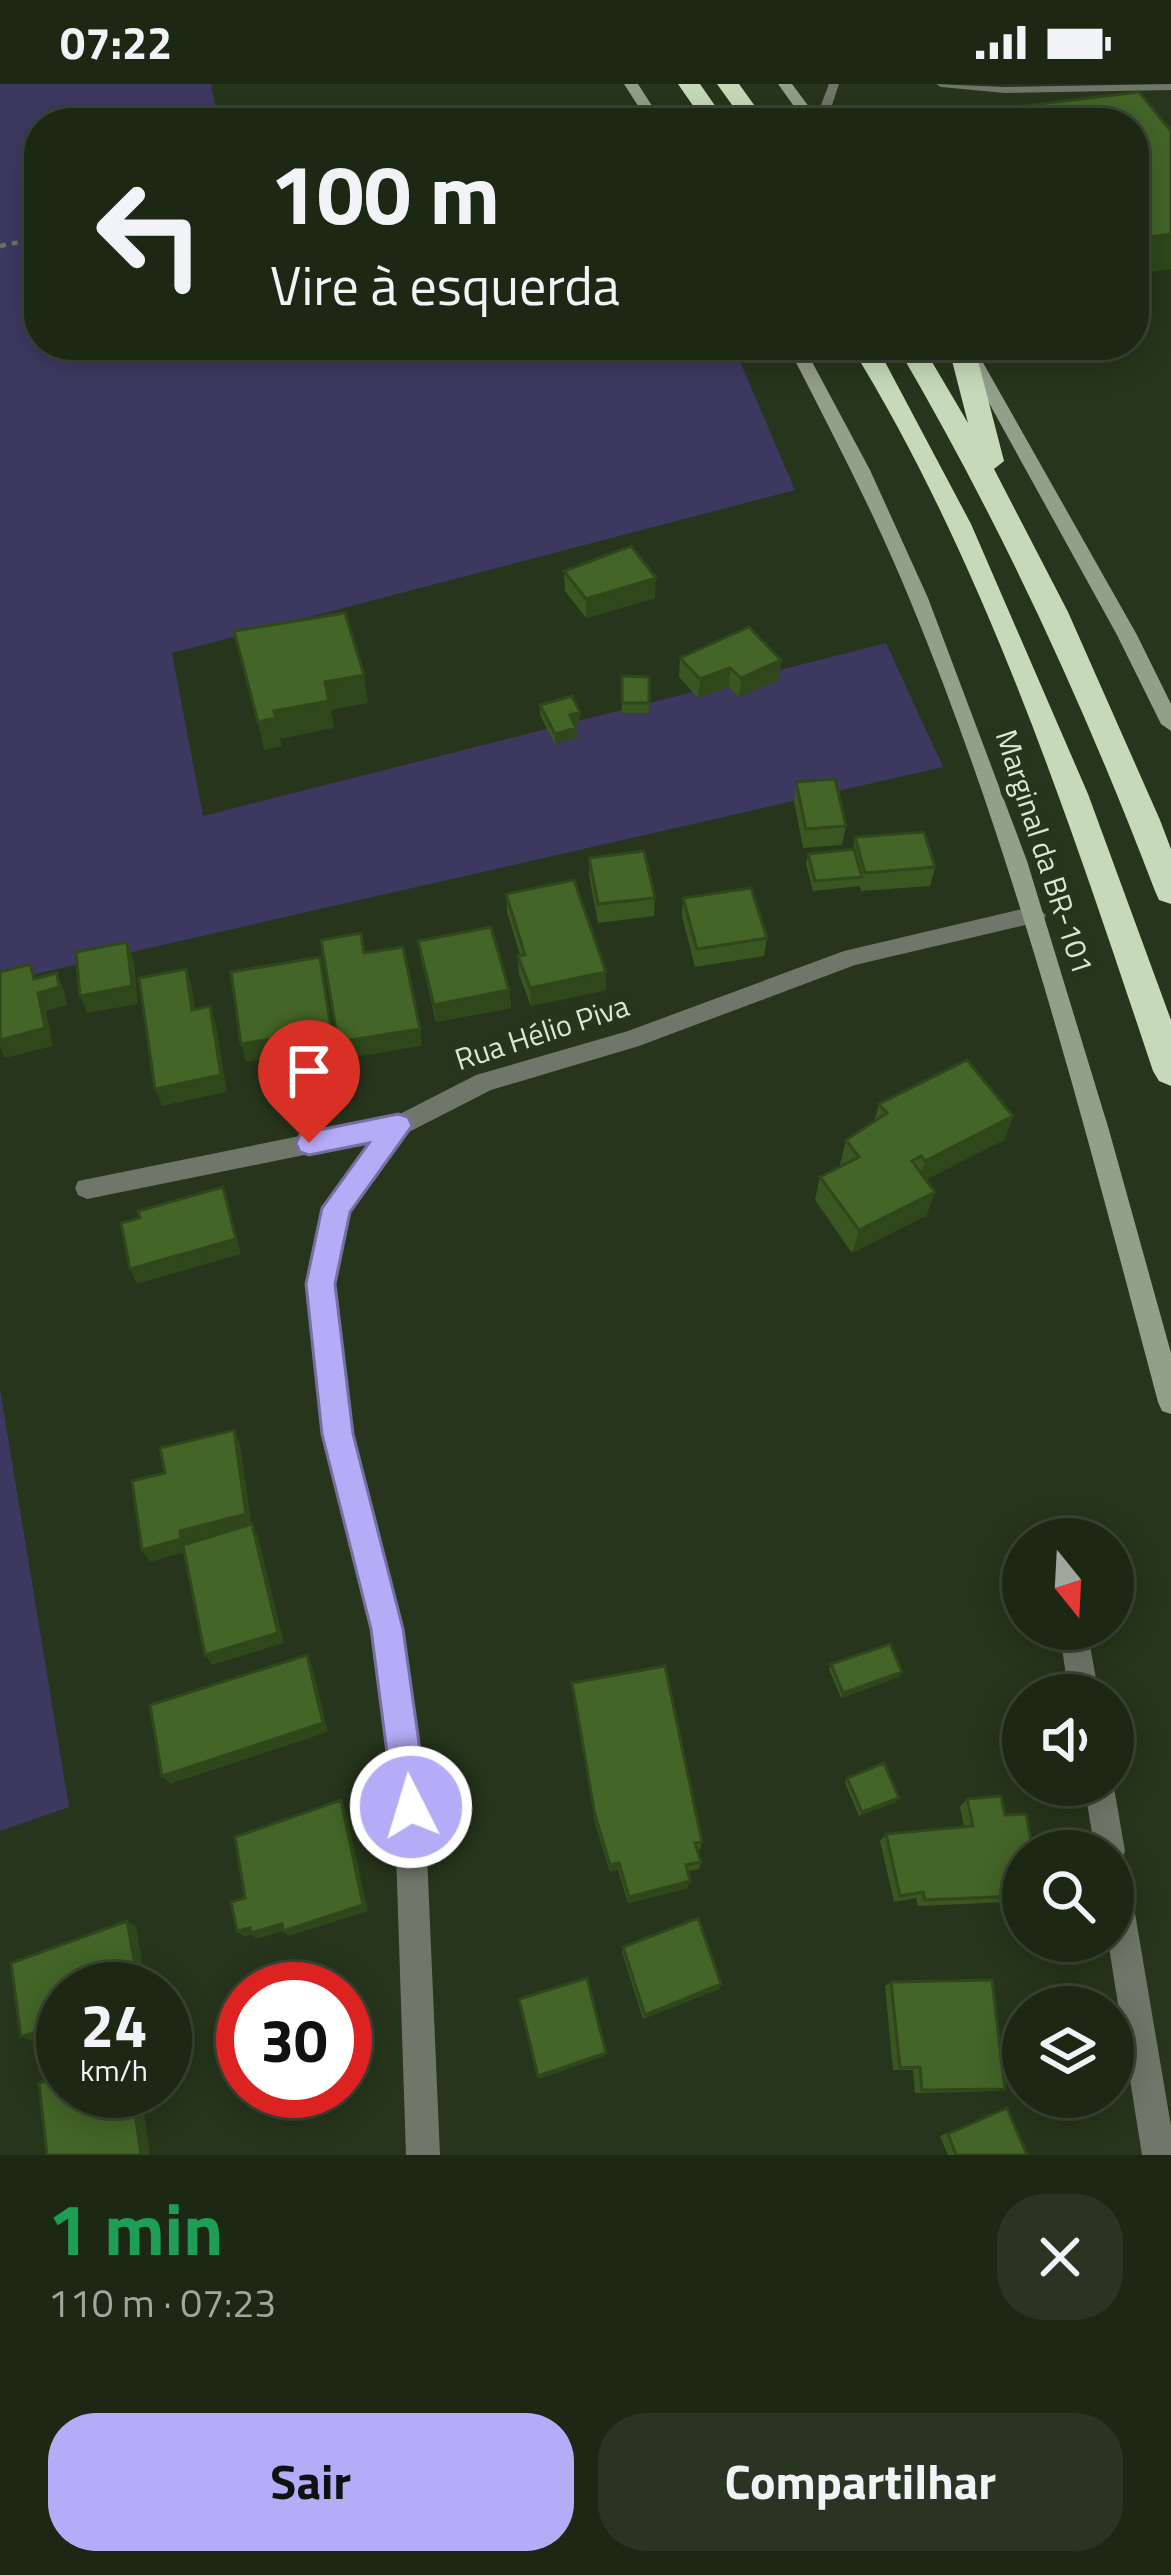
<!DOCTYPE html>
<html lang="pt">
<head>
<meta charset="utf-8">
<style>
	body { margin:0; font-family:"Titillium Web",sans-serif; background:#293422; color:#f1f3f6; height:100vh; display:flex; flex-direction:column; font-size:45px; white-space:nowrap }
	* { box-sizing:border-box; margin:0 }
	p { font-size:39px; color:#a0a6a0 }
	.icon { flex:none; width:66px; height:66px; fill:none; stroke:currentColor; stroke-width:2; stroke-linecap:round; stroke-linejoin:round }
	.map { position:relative; height:2071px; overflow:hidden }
	.details { display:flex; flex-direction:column; background:#1c2814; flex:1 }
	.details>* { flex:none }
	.hud { position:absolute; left:24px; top:24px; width:1125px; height:252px; border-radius:48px; box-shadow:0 6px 30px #0003,0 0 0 3px #3a4434; background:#1c2814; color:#f1f3f6; overflow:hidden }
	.needle { width:78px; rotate:162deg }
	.fabs { position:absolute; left:1002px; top:1434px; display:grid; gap:24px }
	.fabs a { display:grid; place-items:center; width:132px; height:132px; border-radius:50%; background:#1c2814; box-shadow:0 6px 30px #0003,0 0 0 3px #3a4434; font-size:60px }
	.speed { position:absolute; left:36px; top:1878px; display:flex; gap:24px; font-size:60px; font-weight:700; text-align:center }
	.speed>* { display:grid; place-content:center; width:156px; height:156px; border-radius:50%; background:#1c2814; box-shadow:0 6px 30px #0003,0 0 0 3px #3a4434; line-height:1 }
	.speed small { font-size:30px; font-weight:400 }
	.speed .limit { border:18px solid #d22; background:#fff; color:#111 }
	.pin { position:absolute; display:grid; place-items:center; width:102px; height:102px; color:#fff; margin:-123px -51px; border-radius:50% 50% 50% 0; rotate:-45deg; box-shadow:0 0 12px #0007 }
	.pin .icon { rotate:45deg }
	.me { position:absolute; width:132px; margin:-66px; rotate:355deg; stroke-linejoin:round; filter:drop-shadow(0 0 9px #0008) }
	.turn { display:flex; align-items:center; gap:42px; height:252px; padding:0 48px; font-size:54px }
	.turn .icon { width:156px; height:156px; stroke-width:2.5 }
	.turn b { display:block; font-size:84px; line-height:102px }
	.round { display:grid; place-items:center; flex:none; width:126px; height:126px; border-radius:48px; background:#293422 }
	.overview { display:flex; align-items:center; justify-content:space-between; height:204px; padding:0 48px }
	h1 { font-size:72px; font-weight:700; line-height:90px; color:#1e9e55 }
	.action { display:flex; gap:24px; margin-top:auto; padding:24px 48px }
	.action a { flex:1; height:138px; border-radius:48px; background:#b5acf8; color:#111; font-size:48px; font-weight:700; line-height:138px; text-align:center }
	.action a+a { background:#293422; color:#f1f3f6 }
	.status { display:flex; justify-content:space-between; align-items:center; height:84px; padding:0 60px; background:#1c2814; direction:ltr }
	.status svg { height:33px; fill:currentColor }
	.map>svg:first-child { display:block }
	.green { fill:#3d3860 }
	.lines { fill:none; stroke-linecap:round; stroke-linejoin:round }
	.path { stroke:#69765f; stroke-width:4.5; stroke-dasharray:6 6; stroke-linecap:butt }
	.service { fill:#6f776a; fill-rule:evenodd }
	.minor { fill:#6f776a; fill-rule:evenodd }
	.secondary { fill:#929f8a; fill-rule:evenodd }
	.motorway { fill:#c6dab9; fill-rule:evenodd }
	.wall { fill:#3a5722 }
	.shaded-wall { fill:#2f471b }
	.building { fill:#436527; stroke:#2f471b; stroke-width:3 }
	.route { fill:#b5acf8; stroke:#7670a1; stroke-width:3 }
	.labels { text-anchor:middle; stroke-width:12; stroke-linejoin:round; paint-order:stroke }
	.street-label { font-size:30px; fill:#dce6d6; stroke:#26351b }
</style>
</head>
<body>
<div class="status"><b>07:22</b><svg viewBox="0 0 49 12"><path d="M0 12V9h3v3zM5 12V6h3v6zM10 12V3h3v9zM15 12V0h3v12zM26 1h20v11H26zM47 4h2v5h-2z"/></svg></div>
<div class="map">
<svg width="1171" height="2071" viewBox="0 0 1171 2071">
	<rect width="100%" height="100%" fill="#26351b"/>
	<!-- green -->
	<path class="green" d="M0,0H211L219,39H39V261H733L795,406L172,569L203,732L886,559L943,683L0,898Z
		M0,1305L69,1723L0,1747Z"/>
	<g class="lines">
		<!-- path -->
		<path class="path" d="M585,39L619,32
			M0,162L39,154"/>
		<!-- service -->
		<path class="service" d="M829,0H839L826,39H814Z
			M936,0L1005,3L1171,0V6L1005,9L941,3Z"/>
		<!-- minor -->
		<path class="minor" d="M1035,822L1046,831L1043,837L855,881L639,962L491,1006L407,1049L349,1128L333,1200L350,1350L401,1545L423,1678L440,2071H406L393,1678L373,1545L324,1350L307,1200L325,1124L373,1057L87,1115L78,1111L75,1104L78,1097L394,1033L476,991L628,947L844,867Z
			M1059,1545H1087L1099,1611H1069Z
			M1113,1698L1125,1767L1122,1776L1128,1788L1171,2042V2071H1142L1108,1857H1113V1767H1095L1084,1701Z"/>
		<!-- secondary -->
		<path class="secondary" d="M624,0H638L663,39H649Z
			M778,0H792L821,39H806Z
			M787,261H803L870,386L928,514L1027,777L1109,1046L1171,1269V1330L1162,1327L1158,1318C1086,1048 1017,775 910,516C874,428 830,345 787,261Z
			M957,261H973L1137,551L1171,620V647L1161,640L1117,551Z"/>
		<!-- motorway -->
		<path class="motorway" d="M678,0H700L727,39H705Z
			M717,0H739L767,39H745Z
			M850,261H876L971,440L1088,710L1171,936V1002L1159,997L1153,987C1072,745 985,478 850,261Z
			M896,261H922L968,339L948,261H974L1004,377L994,385L1068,528L1160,736L1171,765V820L1159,816L1155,807C1083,618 999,436 896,261Z"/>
	</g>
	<!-- wall -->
	<path class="wall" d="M1139,8L1171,47V185L1134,190V39H1010L1013,23Z
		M564,487L655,514L586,534L565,507Z
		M680,574L781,576L779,596L739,613L729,603L698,614L679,593Z
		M622,592L649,593V629H622Z
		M540,621L580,638L574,640L577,654L555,660L540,631Z
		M796,698L846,742L842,761L803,764L794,717Z
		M855,753L935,783L930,802L861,807L860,802L813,807L806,780L808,770L853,766Z
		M589,774L655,814L654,832L598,839L589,792Z
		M506,810L606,888V906L531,922L519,890L518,872L520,871L507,828Z
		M683,814L767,854L764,872L695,883L682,832Z
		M418,857L509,906L511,924L436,938L421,875Z
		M879,1020L1013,1032L1004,1056L925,1096L927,1131L852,1169L815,1116L820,1093L842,1082L840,1080L846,1056L874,1038Z
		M831,1580L902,1588L899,1593L841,1614L829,1585Z
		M572,1599L702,1758L700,1765H697L701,1778L699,1785L688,1787V1804L628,1819L618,1786L610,1788L595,1739Z
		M847,1694L896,1718L859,1732L845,1699Z
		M967,1715L1005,1731L1023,1767V1807H1016L1017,1812L1008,1818L918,1822L916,1814L894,1818L880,1757L886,1750L964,1743L960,1723Z
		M623,1863L721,1900L719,1905L643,1935L622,1868Z
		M891,1898L1005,2005L997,2007L915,2009L913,1986H893L885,1902Z
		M1007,2024L1027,2071H948L940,2052Z"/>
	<!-- shaded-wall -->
	<path class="shaded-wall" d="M1171,150V185L1134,190V155Z
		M656,494L655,514L586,534V515Z
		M781,576L779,596L739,613L741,594Z
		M730,584L729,603L698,614L700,595Z
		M364,591L368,619L331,626L334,644L280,655L282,662L264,666L258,638L274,627L325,598Z
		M580,628V638L570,641V631Z
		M576,644L577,654L555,660V650Z
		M127,858L134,877L138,920L87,929L80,912Z
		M30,880L38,898L57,889L64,907L67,921L46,927L53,962L5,974L0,964V956L38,909Z
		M186,885L192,903L198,944L192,926Z
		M606,888V906L531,922L530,904Z
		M323,891L335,962L246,978L241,960Z
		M509,906L511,924L436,938L434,921Z
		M210,922L216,940L227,1008L162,1022L155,1005Z
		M420,945L422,962L342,975L338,958Z
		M1013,1032L1004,1056L917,1100L925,1077Z
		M223,1103L241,1170L137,1200L130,1185Z
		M935,1108L927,1131L852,1169L859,1146Z
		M234,1346L240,1360L252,1443L188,1467L150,1478L142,1466L180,1447Z
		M252,1440L258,1452L284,1559L212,1581L205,1571Z
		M307,1571L312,1581L328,1648L170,1700L162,1692Z
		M902,1588L899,1593L841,1614L843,1609Z
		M899,1714L896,1718L859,1732L862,1728Z
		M341,1716L345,1724L368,1827L289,1852L283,1847Z
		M619,1779L618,1786L610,1788V1781Z
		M690,1797L688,1804L628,1819L629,1813Z
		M127,1837L136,1843L147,1905H139Z
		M282,1840L288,1845L257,1855L252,1851L244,1853L237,1847Z
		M721,1900L719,1905L643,1935L645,1931Z
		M63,1938V1945L32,1957L21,1953Z
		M606,1969L605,1972L539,1995L538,1992Z
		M132,2007H141L150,2071H141Z"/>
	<!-- building -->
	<path class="building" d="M1139,8L1171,47V150L1134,155V39H1024L1013,23Z
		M631,462L656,494L586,515L564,487Z
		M345,529L364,591L325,598L329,617L274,627L276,634L258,638L234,547Z
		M749,543L781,576L741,594L730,584L700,595L680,574Z
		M622,592L649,593V619H622Z
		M572,612L580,628L570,631L576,644L555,650L540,621Z
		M835,695L846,742L806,745L796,698Z
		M924,748L935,783L865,789L855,753Z
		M854,765L862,793L815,797L808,770Z
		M644,767L655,814L598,820L589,774Z
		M574,796L606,888L530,904L518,872L525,871L506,810Z
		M751,804L767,854L697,865L683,814Z
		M491,843L509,906L434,921L418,857Z
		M361,849L364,869L403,863L420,945L338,958L321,856Z
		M127,858L132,902L80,912L76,868Z
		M320,873L331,945L241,960L231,888Z
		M30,880L34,895L57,889L59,903L38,909L45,944L0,956V888Z
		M186,885L192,926L210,922L221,991L155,1005L139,894Z
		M967,976L1013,1032L925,1077L921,1072L912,1077L935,1108L859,1146L820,1093L859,1073L846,1056L887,1029L879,1020Z
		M223,1103L236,1155L130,1185L121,1139L140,1134L138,1127Z
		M234,1346L246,1430L180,1447L181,1455L142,1466L132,1397L165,1389L160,1364Z
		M252,1440L278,1549L205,1571L183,1461Z
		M890,1560L902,1588L843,1609L831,1580Z
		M307,1571L323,1639L162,1692L150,1621Z
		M665,1582L702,1758L695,1759L701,1778L686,1781L690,1797L629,1813L619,1779L610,1781L595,1731L572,1599Z
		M884,1679L899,1714L862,1728L847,1694Z
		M1001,1712L1005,1731L1026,1730L1033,1767H1023V1801H1015L1017,1812L925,1816L923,1808L900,1812L886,1750L973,1742L967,1715Z
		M341,1716L363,1821L283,1847L282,1840L250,1849V1844L237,1847L231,1818L245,1814L235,1753Z
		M698,1834L721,1900L645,1931L623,1863Z
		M127,1837L139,1905H63V1938L21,1953L11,1879Z
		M587,1894L606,1969L538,1992L519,1915Z
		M992,1896L1005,2005L922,2006L920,1983L900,1984L891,1898Z
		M63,1991V2007H132L141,2071H47L39,1999Z
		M1007,2024L1027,2071H956L948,2050Z"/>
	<!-- route -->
	<path class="route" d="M398,1030L408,1033L412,1042L350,1128L335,1200L353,1350L403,1545L428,1723L423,1735L411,1740L399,1735L394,1723L371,1545L322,1350L306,1200L322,1124L369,1059L309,1071L300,1068L296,1059L300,1051L309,1048Z"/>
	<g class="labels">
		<!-- street labels -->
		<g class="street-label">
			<text transform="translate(1044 768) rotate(72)" y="10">Marginal da BR-101</text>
			<text transform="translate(542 949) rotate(-18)" y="10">Rua Hélio Piva</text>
		</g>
	</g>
</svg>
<div class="fabs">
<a><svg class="needle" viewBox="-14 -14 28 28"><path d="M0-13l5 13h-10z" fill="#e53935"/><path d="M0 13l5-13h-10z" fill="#a0a6a0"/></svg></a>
<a><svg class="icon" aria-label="sound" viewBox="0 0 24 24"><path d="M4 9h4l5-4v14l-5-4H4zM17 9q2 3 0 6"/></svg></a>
<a><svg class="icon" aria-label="search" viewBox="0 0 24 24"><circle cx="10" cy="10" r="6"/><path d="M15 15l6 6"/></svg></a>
<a><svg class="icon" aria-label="layers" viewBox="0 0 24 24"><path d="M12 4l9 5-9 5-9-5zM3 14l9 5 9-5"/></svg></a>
</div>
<div class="speed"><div>24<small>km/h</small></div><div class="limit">30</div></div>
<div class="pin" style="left:309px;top:1059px;background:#d93025"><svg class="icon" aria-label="arrive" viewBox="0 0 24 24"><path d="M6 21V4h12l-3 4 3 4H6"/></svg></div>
<svg class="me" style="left:411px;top:1723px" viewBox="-20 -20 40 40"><circle r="17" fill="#b5acf8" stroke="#fff" stroke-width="3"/><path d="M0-11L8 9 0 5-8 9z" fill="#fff"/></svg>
<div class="hud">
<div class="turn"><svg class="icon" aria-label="left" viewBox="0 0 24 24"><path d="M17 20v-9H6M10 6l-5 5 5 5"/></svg><div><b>100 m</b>Vire à esquerda</div></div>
</div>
</div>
<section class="details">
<div class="overview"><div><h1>1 min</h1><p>110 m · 07:23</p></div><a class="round"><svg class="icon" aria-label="close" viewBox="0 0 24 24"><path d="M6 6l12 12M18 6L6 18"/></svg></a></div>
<div class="action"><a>Sair</a><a>Compartilhar</a></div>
</section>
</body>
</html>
